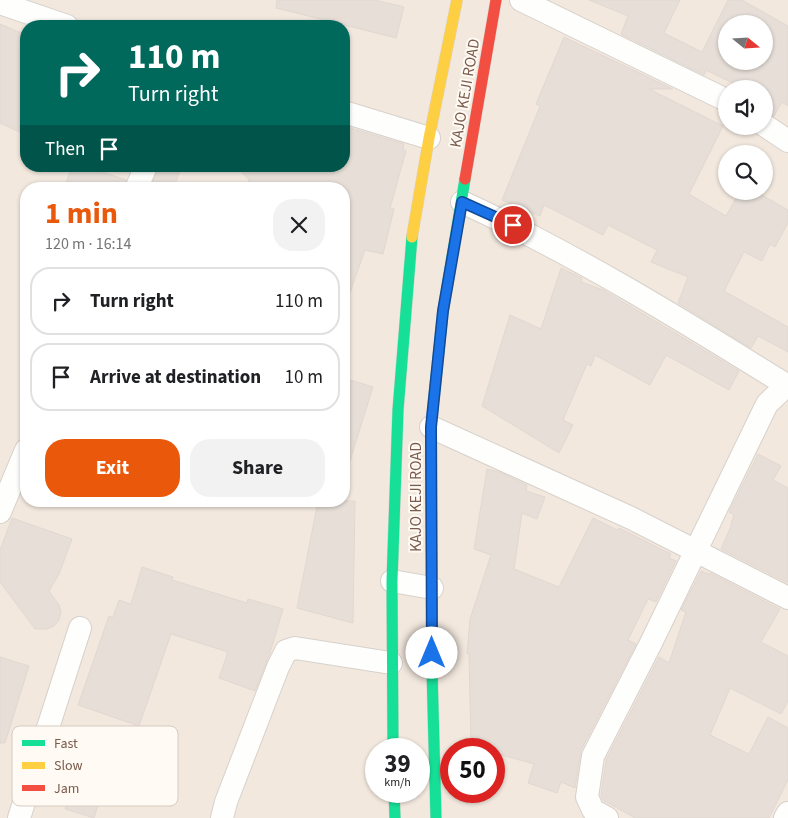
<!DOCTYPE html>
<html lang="en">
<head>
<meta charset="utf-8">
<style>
	body { margin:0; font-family:"Source Sans 3",sans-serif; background:#f2f2f2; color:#202124; height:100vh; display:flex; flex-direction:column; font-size:19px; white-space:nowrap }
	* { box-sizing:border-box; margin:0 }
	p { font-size:16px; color:#757577 }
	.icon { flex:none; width:28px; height:28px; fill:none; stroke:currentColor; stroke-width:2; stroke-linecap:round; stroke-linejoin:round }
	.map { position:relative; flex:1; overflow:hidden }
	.sheet { position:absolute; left:20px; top:182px; width:330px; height:325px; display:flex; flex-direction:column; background:#fff; border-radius:20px; box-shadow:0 1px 4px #0004 }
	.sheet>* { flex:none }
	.banner { position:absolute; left:20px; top:20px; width:330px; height:152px; border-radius:20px; box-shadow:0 1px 4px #0004; background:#00695c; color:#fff; overflow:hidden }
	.needle { width:32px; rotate:108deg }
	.controls { position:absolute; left:718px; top:15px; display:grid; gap:10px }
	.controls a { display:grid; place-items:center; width:55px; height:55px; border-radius:50%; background:#fff; box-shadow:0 1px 4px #0004; font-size:25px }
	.speed { position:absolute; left:365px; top:738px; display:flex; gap:10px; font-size:25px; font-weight:700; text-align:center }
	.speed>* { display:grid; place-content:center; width:65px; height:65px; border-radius:50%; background:#fff; box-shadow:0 1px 4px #0004; line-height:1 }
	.speed small { font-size:12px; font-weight:400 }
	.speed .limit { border:8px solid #d22; background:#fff; color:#111 }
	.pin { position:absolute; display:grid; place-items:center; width:42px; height:42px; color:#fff; margin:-21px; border:2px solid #fff; border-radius:50%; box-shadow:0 1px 5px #0007 }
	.me { position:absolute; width:55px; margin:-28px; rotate:0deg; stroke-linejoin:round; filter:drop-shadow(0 0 4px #0008) }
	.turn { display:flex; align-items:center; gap:18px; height:105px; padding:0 25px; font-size:22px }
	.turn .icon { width:65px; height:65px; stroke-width:2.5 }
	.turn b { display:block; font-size:35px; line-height:42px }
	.then { display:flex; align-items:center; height:48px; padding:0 25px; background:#0003; gap:10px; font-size:19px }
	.round { display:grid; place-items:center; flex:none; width:52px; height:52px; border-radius:20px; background:#f2f2f2 }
	.headline { display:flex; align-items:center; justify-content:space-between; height:85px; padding:0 25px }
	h1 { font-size:30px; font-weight:700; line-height:38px; color:#ea580c }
	.action { display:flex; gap:10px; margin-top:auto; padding:10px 25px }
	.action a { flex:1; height:58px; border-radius:20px; background:#ea580c; color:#fff; font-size:20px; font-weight:700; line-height:58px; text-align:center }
	.action a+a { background:#f2f2f2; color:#202124 }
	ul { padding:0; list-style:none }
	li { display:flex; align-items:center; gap:15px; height:68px; margin:0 10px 8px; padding:0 15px; border:2px solid #e0e0e0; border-radius:20px }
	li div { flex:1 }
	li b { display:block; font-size:19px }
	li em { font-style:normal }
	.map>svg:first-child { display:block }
	.residential { fill:#f2e8de; fill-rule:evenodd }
	.building { fill:#e6ded7; stroke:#e2d8d2; fill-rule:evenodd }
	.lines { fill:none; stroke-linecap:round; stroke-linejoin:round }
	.street-casing { stroke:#d7d1cb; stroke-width:24 }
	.fast-casing { stroke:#d9d2cb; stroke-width:12 }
	.slow-casing { stroke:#d9d2cb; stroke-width:12 }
	.jam-casing { stroke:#d9d2cb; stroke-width:12 }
	.street { stroke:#fefefd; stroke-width:22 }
	.fast { stroke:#16e098; stroke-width:11 }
	.slow { stroke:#ffcf43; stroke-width:11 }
	.jam { stroke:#f24e42; stroke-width:11 }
	.route-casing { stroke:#114b97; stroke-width:12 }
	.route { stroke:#1a73e8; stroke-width:9 }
	.labels { text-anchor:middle; stroke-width:4; stroke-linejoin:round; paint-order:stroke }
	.street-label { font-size:16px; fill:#7a5c4d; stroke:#fffaf3 }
	.key { fill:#fffaf3; stroke:#d7cbc1; stroke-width:1 }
	.key-label { font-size:14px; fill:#7a5c4d }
</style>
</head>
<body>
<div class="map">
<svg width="788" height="818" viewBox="0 0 788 818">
	<rect width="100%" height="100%" fill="#f9f5f0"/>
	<!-- residential -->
	<path class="residential" d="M0,0H788V818H0ZM726,24H764V61H726ZM26,26H344V166H26ZM726,89H764V126H726ZM726,154H764V191H726ZM26,189H344V501H26ZM376,749H419V791H376ZM451,749H494V791H451Z"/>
	<!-- building -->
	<path class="building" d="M277,0H375L404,7L396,38L276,8Z
		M589,0H680L664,33L702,52L728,0H742L788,26V106L782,102L774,116L764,112V89H745L706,70L704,75L621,34L628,16ZM726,24H764V61H726Z
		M0,24L26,35V135L0,123Z
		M564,37L673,89H649L723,126L689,194L726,216L740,191H755L788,210V223L775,247L770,244L762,261L744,252L724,291L788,327V352L758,336L751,348L678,303L688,277L651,262L657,250L608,225L603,235L544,205L540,216L502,200L540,106L536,104Z
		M344,126L404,144L403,150L406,151L390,208L394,209L383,254L365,250L347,301L344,300V189H246L249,180L236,166H344Z
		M72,166H85L126,180L123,189H64Z
		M159,166H182L173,189H150Z
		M561,268L582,278L581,282L603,290L739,371L729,390L666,355L650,385L595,355L591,366L587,364L563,420L573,425L559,453L482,406L510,315L541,329Z
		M344,378L373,387L349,464L344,463Z
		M758,454L781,466L773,480L788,488V583L721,549L732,524H731L734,515L729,512Z
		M487,469L499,472L527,485L526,491L545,497L537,519L522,513L514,569L559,587L593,518L617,530L619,528L671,554L669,558L676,561L656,602L648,599L628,640L636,644L581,750L575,788L561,782L557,793L528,783L534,764L494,753V749H480L471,746L469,654H467L470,619L491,555L474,549Z
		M318,501H355L353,623L297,608Z
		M12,518L72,539L59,574L49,591L59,605L61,612L59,620L54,626L47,629H35L0,582V550Z
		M142,567L173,577L172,580L247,603L248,599L283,609L270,653L255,691L219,678L228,652L171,634L139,726L78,705L109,616L113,617L119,600L131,604Z
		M701,571L709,574L710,573L780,609L761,642L788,656V701L781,714L730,688L710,735L749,754L768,717L788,728V780L769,818H635L603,800L601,795L606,760L659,657L669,663L686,612L681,610Z
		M0,657L29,666L5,743H0Z
		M64,767L106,779L94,818L65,809L69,797L57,793Z"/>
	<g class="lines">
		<!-- street casing -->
		<g class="street-casing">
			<path id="street" d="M521,0L726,100
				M0,3L67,26
				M344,112L429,138
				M764,125L788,141
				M136,189L146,166
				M462,202C575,254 682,320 788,386
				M431,427L631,518L788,598
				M0,512L26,450
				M392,581L432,588
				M19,818L80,628
				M222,818L226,802L278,667L286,651L295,648L391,663
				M607,818L593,810L587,797L593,756L651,643L767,404L788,384
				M785,818L788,813"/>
		</g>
		<!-- fast casing -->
		<g class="fast-casing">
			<path id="fast" d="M393,749L392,581L398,410L412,237
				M394,791L395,818
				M436,818L432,670L431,427L443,311L465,179"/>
		</g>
		<!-- slow casing -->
		<g class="slow-casing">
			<path id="slow" d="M412,237L429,138L457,0"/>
		</g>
		<!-- jam casing -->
		<g class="jam-casing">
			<path id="jam" d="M465,179L496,0"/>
		</g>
		<!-- street -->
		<use href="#street" class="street"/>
		<!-- fast -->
		<use href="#fast" class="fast"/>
		<!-- slow -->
		<use href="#slow" class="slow"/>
		<!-- jam -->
		<use href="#jam" class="jam"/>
	</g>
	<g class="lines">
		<!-- route casing -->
		<g class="route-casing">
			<path id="route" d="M432,653L431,427L443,311L462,202L513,225"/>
		</g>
		<!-- route -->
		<use href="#route" class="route"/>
	</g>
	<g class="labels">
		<!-- street labels -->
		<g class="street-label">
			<text transform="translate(464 93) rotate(-80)" y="6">KAJO KEJI ROAD</text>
			<text transform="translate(415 497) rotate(-90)" y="6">KAJO KEJI ROAD</text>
		</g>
	</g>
	<!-- legend -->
	<rect x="12" y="726" width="166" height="80" rx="8" class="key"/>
	<rect x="22" y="740" width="23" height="6" fill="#16e098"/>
	<rect x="22" y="762" width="23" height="7" fill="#ffcf43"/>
	<rect x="22" y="785" width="23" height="6" fill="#f24e42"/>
	<g class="key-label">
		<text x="54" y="748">Fast</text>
		<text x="54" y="770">Slow</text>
		<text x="54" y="793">Jam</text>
	</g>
</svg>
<div class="controls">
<a><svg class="needle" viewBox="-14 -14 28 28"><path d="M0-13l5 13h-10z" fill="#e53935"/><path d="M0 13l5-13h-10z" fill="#757577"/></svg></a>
<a><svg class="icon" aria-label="sound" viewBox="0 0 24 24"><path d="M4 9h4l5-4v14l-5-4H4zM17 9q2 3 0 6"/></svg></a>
<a><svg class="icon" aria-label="search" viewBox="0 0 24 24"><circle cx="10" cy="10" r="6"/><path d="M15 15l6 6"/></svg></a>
</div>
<div class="speed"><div>39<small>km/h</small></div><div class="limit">50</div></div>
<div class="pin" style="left:513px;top:225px;background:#d93025"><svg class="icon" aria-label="arrive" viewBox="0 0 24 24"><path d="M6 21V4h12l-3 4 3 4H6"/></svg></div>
<svg class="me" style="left:432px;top:653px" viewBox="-20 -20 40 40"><circle r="19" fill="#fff"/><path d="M0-13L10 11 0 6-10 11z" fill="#1a73e8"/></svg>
<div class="banner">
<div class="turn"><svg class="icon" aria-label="right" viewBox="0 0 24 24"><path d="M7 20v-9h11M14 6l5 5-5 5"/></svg><div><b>110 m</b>Turn right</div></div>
<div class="then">Then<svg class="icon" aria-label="arrive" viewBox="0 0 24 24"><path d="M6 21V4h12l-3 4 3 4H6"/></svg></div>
</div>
<section class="sheet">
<div class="headline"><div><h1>1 min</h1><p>120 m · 16:14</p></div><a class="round"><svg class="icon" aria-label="close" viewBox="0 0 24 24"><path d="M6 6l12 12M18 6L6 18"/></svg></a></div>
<ul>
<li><svg class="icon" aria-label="right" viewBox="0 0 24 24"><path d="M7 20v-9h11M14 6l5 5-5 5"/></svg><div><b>Turn right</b></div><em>110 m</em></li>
<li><svg class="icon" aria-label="arrive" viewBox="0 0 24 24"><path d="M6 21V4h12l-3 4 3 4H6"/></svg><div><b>Arrive at destination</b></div><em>10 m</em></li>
</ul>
<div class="action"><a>Exit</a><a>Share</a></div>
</section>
</div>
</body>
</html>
